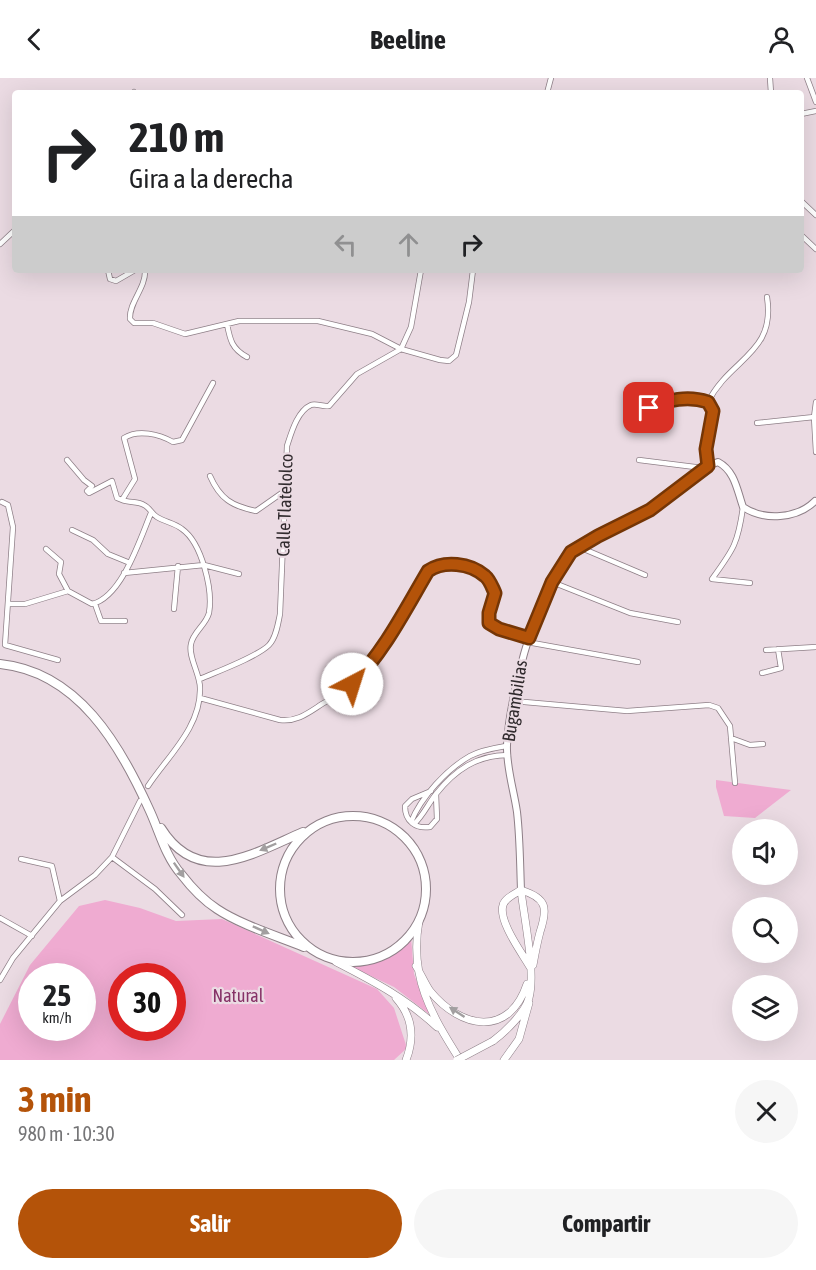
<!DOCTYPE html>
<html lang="es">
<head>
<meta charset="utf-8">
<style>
	body { margin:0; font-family:"Asap Condensed",sans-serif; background:#f6f6f6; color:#202124; height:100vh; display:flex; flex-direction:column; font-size:22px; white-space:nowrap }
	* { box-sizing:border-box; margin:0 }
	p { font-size:20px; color:#757577 }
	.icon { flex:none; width:33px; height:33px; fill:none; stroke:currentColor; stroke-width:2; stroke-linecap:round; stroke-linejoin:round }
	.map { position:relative; height:982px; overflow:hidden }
	.side { display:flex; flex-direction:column; background:#fff; flex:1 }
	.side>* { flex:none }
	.guide { position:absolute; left:12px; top:12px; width:792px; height:183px; border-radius:6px; box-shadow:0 6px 24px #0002; background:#fff; color:#202124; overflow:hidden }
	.buttons { position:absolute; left:732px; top:741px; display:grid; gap:12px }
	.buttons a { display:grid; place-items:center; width:66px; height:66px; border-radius:50%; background:#fff; box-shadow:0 6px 24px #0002; font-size:30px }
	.speed { position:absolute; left:18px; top:885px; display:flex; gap:12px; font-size:30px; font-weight:700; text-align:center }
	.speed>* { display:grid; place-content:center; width:78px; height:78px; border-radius:50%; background:#fff; box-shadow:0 6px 24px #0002; line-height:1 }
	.speed small { font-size:15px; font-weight:400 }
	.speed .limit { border:9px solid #d22; background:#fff; color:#111 }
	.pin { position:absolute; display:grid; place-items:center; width:51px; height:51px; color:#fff; margin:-26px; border-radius:12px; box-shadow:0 3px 9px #0006 }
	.me { position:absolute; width:66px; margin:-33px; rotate:40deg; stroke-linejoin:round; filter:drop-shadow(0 0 4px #0008) }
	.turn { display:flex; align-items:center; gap:21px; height:126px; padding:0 18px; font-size:27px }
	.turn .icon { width:78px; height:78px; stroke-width:2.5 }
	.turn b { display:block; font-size:42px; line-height:51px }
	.lanes { display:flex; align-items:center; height:57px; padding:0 18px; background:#0003; justify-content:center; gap:30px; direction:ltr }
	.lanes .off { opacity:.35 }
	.round { display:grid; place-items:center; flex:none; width:63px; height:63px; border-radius:32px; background:#f6f6f6 }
	.overview { display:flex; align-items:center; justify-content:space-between; height:102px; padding:0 18px }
	h1 { font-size:36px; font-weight:700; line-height:45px; color:#b45309 }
	.button { display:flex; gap:12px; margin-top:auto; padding:12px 18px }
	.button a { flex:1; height:69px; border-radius:36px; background:#b45309; color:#fff; font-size:24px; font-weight:700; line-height:69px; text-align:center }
	.button a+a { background:#f6f6f6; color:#202124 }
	header { display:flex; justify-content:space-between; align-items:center; height:78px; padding:0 18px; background:#fff; font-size:27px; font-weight:700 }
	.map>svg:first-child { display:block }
	.green { fill:#efabd1; fill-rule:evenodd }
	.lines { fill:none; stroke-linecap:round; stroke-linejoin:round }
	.street-casing { stroke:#8e7f87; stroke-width:6 }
	.secondary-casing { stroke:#8e7f87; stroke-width:8 }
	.primary-casing { stroke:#8e7f87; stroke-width:8 }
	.highway-casing { stroke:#8e7f87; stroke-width:10 }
	.street { stroke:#fff; stroke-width:4.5 }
	.secondary { stroke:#fff; stroke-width:6 }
	.primary { stroke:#fff; stroke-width:7 }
	.highway { stroke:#fff; stroke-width:8 }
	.primary-bridge-casing { stroke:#8e7f87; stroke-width:8; stroke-linecap:butt }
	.primary-bridge { stroke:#fff; stroke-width:7 }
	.oneway { fill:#a29fa0 }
	.route-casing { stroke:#753606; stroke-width:15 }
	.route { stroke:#b45309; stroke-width:10 }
	.labels { text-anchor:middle; stroke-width:4.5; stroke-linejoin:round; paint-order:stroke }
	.street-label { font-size:18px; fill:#302a2d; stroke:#ebdbe3 }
	.park-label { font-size:18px; fill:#863267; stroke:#ebdbe3 }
</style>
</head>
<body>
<header><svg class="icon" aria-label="back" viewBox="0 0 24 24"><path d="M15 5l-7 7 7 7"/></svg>Beeline<svg class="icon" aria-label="person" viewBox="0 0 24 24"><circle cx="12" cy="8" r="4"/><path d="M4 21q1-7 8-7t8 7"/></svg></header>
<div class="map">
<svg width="816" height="982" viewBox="0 0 816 982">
	<rect width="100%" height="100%" fill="#ebdbe3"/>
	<!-- green -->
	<path class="green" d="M716,702L791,712L755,740L724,738L716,709Z
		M105,822L140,830L176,843L222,841L377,911L394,930L407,970L394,982H0V946L30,887L79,828ZM32,898H82V950H32ZM122,898H172V950H122Z
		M411,859L414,896L429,936L394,909L352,889C375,883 393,876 411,859Z"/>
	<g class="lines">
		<!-- street casing -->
		<g class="street-casing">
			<path id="street" d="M770,0L771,15
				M807,0L816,24
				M133,15L134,14
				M547,15L551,0
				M801,36L816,33
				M801,123L816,137
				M801,157L816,171
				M0,166L15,152
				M108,192L110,201L116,203L135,192
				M145,192C146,210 129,224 130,241L134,245H153L185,256L239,243H318L372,256L401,271L440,282L449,283L456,277L469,224L473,192
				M227,246C230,262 232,271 247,279
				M401,271L411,249L421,192
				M708,324C730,280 776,276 767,219
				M816,324L814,339L816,374
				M630,326L633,336C658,326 681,315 708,324
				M757,345L814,339
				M67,382L84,402L92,408L87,413
				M639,382L703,390
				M708,388L706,371L713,333L708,324
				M210,398C220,421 232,428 256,433L286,412
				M87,413L89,415L112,403L117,420L122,422
				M2,424L8,427L13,449L5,567L58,582
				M743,429C738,466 733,472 712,501L750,505
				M72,452L93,462L108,476L130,485
				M579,469L645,497
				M46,471L61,484L59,496L68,513
				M124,495L204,487L239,496
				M552,504L630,535L678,544
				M8,526H25L68,513L92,526C122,519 140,461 151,435
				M95,526L101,543H125
				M174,531L178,488
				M527,564L638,584
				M766,572L816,569
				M762,595L781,590L778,571
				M200,601C216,594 257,579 269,567C276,560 278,546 280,536L287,368C291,356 297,333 311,327C316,325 323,329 329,328L357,296L401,271
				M200,620L280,642C297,644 308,635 322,626C332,620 344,614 353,606C383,580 408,528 428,493C444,482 470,485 485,498C490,502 492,509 495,515L489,535V545L499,551L529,560
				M513,623L627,633L709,627L718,630L730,648L735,705
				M731,660L750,667L763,666
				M148,708C168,678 201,649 200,610C200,596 188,579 191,566C193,554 206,547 209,535C213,512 202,465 182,451C175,445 165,444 157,439C152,436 149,429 144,427C138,423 129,425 122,422L135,401L124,360C138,351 159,356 173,364L182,362L213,305
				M431,713L412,721L405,728C405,744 416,751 430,749L437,741L436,716
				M411,744C421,719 447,691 470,678C481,672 494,670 506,668
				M414,746C423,738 428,726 436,716C455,692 477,677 508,677
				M112,779L155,811L182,837
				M21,781L52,788L60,823
				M0,840L32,858
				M0,902L13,880L60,823L95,797L112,779L140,723"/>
		</g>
		<!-- secondary casing -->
		<g class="secondary-casing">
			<path id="secondary" d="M521,812C520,786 520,760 517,734C514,713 506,688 507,667C509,620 539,495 579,469L650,432L703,390L718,384C735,393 737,412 743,429C764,443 797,441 815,423"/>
		</g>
		<!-- primary casing -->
		<g class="primary-casing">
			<path id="primary" d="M521,812C547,820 548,830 540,854C537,865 535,876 533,887L530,889C522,875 498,843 503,827C505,820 515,816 521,812Z
				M419,843C409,899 431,936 460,982
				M336,884C373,903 407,921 437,949
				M416,888C421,896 425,906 430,913C461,951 509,960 527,906
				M396,920C412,938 415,959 406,982
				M493,963C505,954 525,935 529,920C536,894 524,840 521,812
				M504,982L519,961L529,925"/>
		</g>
		<!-- highway casing -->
		<g class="highway-casing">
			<path id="highway" d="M0,586C78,594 120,667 149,731C159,752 165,778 181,796C191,809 203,822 217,831C241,847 277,858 304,869
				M280 811a73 73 0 1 1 146 0a73 73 0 1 1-146 0Z
				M161,750C199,811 254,775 303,754"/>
		</g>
		<!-- street -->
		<use href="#street" class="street"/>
		<!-- secondary -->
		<use href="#secondary" class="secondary"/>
		<!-- primary -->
		<use href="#primary" class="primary"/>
		<!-- highway -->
		<use href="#highway" class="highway"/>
		<!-- primary-bridge casing -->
		<g class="primary-bridge-casing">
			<path id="primary-bridge" d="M457,982L493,963"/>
		</g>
		<!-- primary-bridge -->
		<use href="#primary-bridge" class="primary-bridge"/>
	</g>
	<!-- one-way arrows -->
	<defs><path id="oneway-solid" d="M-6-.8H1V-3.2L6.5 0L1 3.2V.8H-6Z" transform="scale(1.5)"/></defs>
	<g class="oneway">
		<use href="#oneway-solid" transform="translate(268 769) rotate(157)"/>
		<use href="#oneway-solid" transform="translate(179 792) rotate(55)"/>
		<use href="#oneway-solid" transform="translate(261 852) rotate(24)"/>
		<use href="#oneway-solid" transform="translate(457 934) rotate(-147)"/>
	</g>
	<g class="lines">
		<!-- route casing -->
		<g class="route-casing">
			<path id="route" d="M352,606C384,574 405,532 428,493C444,482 470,485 485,498C490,502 492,509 495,515L489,535V545L499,551L529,560L552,504L571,474L598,458L650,432L708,388L706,371L713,333L708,324C687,317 669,322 649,330"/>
		</g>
		<!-- route -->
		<use href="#route" class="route"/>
	</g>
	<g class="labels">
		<!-- street labels -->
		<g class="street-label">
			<text transform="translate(285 427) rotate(-88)" y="6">Calle Tlatelolco</text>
			<text transform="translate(515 623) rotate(-81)" y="6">Bugambilias</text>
		</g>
		<!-- park labels -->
		<g class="park-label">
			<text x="238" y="924">Natural</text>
		</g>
	</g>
</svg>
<div class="buttons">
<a><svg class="icon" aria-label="sound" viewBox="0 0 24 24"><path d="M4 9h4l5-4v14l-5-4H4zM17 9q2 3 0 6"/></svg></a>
<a><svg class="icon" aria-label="search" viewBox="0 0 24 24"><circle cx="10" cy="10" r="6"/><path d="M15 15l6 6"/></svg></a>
<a><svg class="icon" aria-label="layers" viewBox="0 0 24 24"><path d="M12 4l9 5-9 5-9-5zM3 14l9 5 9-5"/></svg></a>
</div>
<div class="speed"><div>25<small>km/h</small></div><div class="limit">30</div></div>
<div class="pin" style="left:649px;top:330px;background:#d93025"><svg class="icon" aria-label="arrive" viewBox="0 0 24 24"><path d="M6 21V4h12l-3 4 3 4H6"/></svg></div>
<svg class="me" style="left:352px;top:606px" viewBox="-20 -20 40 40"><circle r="19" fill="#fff"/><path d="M0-13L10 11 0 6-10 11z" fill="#b45309"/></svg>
<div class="guide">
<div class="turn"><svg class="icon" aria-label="right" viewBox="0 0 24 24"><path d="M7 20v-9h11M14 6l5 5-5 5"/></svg><div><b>210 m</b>Gira a la derecha</div></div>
<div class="lanes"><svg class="icon off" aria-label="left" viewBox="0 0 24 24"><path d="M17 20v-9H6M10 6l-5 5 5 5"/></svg><svg class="icon off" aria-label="ahead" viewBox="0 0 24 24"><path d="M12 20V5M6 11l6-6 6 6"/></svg><svg class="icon" aria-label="right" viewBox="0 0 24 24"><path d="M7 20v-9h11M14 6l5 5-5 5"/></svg></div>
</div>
</div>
<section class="side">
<div class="overview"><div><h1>3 min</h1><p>980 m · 10:30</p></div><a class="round"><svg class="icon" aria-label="close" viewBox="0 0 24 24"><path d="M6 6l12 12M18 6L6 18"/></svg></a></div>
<div class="button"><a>Salir</a><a>Compartir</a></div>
</section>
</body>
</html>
